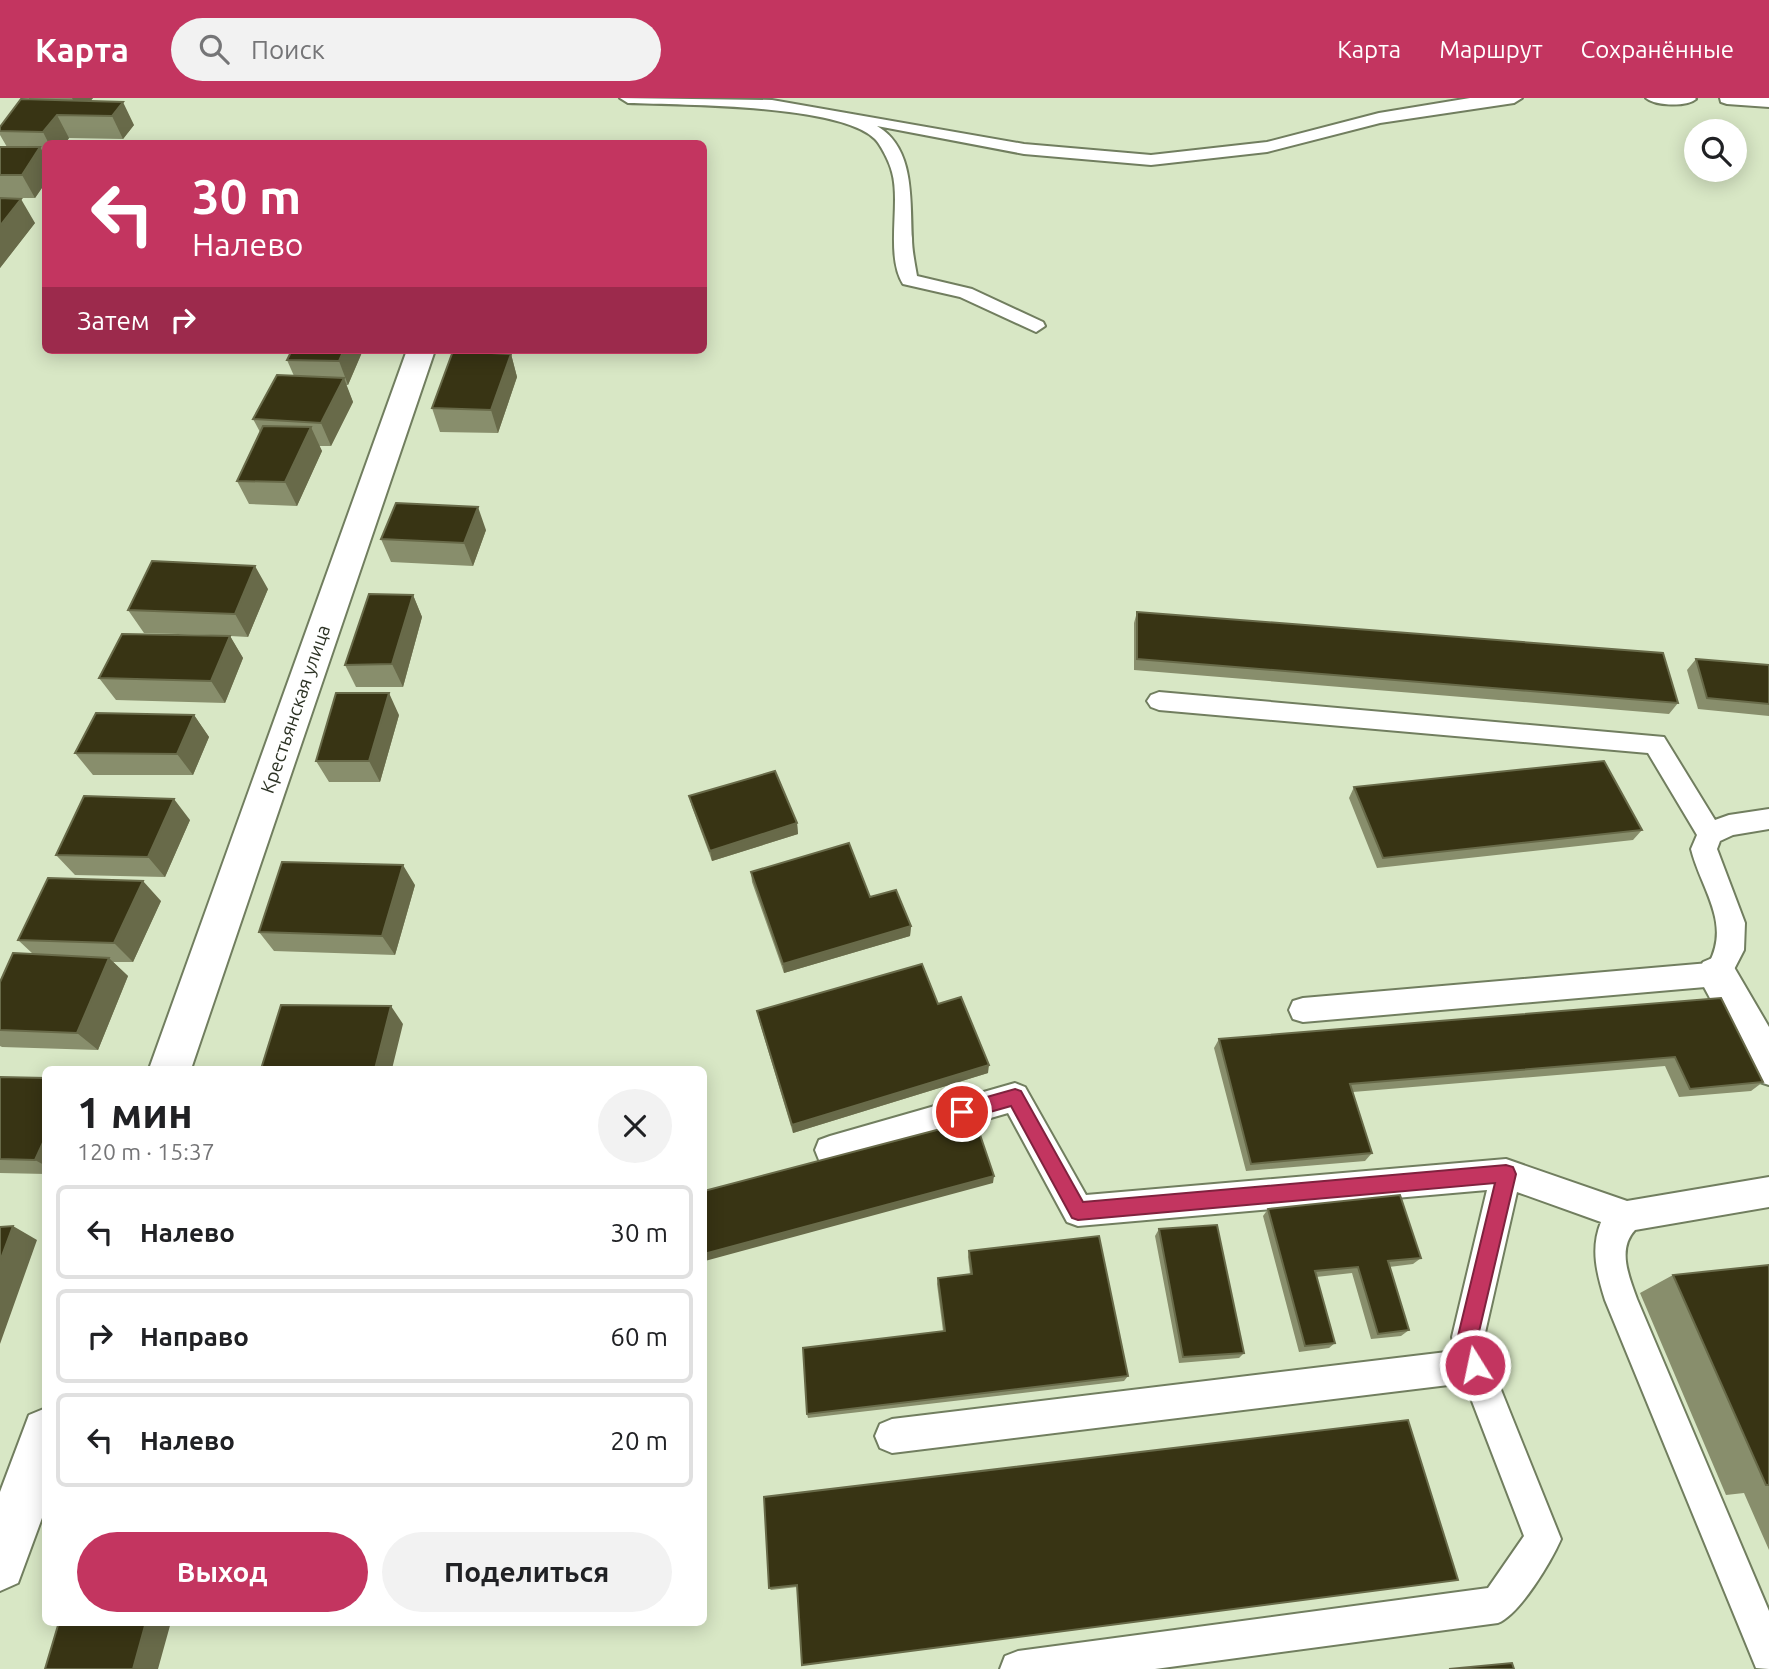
<!DOCTYPE html>
<html lang="ru">
<head>
<meta charset="utf-8">
<style>
	body { margin:0; font-family:Ubuntu,sans-serif; background:#f2f2f2; color:#202124; height:100vh; display:flex; flex-direction:column; font-size:26px; white-space:nowrap }
	* { box-sizing:border-box; margin:0 }
	p { font-size:23px; color:#757577 }
	.icon { flex:none; width:38px; height:38px; fill:none; stroke:currentColor; stroke-width:2; stroke-linecap:round; stroke-linejoin:round }
	.map { position:relative; flex:1; overflow:hidden }
	.panel { position:absolute; left:42px; top:968px; width:665px; height:560px; display:flex; flex-direction:column; background:#fff; border-radius:10px; box-shadow:0 4px 18px #0003 }
	.panel>* { flex:none }
	.top-card { position:absolute; left:42px; top:42px; width:665px; height:214px; border-radius:10px; box-shadow:0 4px 18px #0003; background:#c33560; color:#fff; overflow:hidden }
	.buttons { position:absolute; left:1684px; top:21px; display:grid; gap:14px }
	.buttons a { display:grid; place-items:center; width:63px; height:63px; border-radius:50%; background:#fff; box-shadow:0 4px 18px #0003; font-size:35px }
	.pin { position:absolute; display:grid; place-items:center; width:60px; height:60px; color:#fff; margin:-30px; border:4px solid #fff; border-radius:50%; box-shadow:0 2px 7px #0007 }
	.me { position:absolute; width:77px; margin:-38px; rotate:350deg; stroke-linejoin:round; filter:drop-shadow(0 0 5px #0008) }
	.turn { display:flex; align-items:center; gap:24px; height:147px; padding:0 35px; font-size:32px }
	.turn .icon { width:91px; height:91px; stroke-width:2.5 }
	.turn b { display:block; font-size:49px; line-height:60px }
	.then { display:flex; align-items:center; height:66px; padding:0 35px; background:#0003; gap:14px; font-size:26px }
	.round { display:grid; place-items:center; flex:none; width:74px; height:74px; border-radius:37px; background:#f2f2f2 }
	.summary { display:flex; align-items:center; justify-content:space-between; height:119px; padding:0 35px }
	h1 { font-size:42px; font-weight:700; line-height:52px }
	.primary-button { display:flex; gap:14px; margin-top:auto; padding:14px 35px }
	.primary-button a { flex:1; height:80px; border-radius:42px; background:#c33560; color:#fff; font-size:28px; font-weight:700; line-height:80px; text-align:center }
	.primary-button a+a { background:#f2f2f2; color:#202124 }
	ul { padding:0; list-style:none }
	li { display:flex; align-items:center; gap:21px; height:94px; margin:0 14px 10px; padding:0 21px; border:4px solid #e0e0e0; border-radius:10px }
	li div { flex:1 }
	li b { display:block; font-size:26px }
	li em { font-style:normal }
	header { display:flex; align-items:center; gap:42px; box-sizing:border-box; height:98px; padding:0 35px; background:#c33560; color:#fff }
	header strong { font-size:33px }
	nav { display:flex; gap:38px; margin-inline-start:auto; font-size:24px }
	.search { width:490px; height:63px; background:#f2f2f2; display:flex; align-items:center; gap:18px; box-sizing:border-box; padding:0 24px; border-radius:38px; color:#757577; font-size:26px }
	.map>svg:first-child { display:block }
	.lines { fill:none; stroke-linecap:round; stroke-linejoin:round }
	.lane-casing { stroke:#717e5f; stroke-width:4 }
	.street-casing { stroke:#717e5f; stroke-width:4 }
	.lane { fill:#fff; fill-rule:evenodd }
	.street { fill:#fff; fill-rule:evenodd }
	.wall { fill:#888e6c }
	.shaded-wall { fill:#686a49 }
	.building { fill:#383414; stroke:#686a49; stroke-width:2 }
	.route { fill:#c33560; stroke:#7f223e; stroke-width:2 }
	.labels { text-anchor:middle; stroke-width:7; stroke-linejoin:round; paint-order:stroke }
	.street-label { font-size:19px; fill:#2d3325; stroke:#fff }
</style>
</head>
<body>
<header>
<strong>Карта</strong>
<div class="search"><svg class="icon" aria-label="search" viewBox="0 0 24 24"><circle cx="10" cy="10" r="6"/><path d="M15 15l6 6"/></svg>Поиск</div>
<nav><a>Карта</a><a>Маршрут</a><a>Сохранённые</a></nav>
</header>
<div class="map">
<svg width="1769" height="1571" viewBox="0 0 1769 1571">
	<rect width="100%" height="100%" fill="#d8e7c5"/>
	<g class="lines">
		<!-- lane casing -->
		<g class="lane-casing">
			<path id="lane" d="M620,0L772,2L1024,46L1151,57L1267,44L1379,15L1470,0H1522L1514,5L1380,25L1267,54L1151,67L1024,56L877,28C915,50 910,102 912,140C912,153 915,166 917,178L972,191L1043,224L1045,228L1036,234L960,199L903,186C885,157 901,105 892,74C890,65 881,47 875,41C840,6 680,7 628,5Z
				M1646,0H1695L1696,1C1687,9 1655,8 1646,0Z
				M1720,0H1769V9L1727,6L1721,4Z
				M1159,594L1664,639L1715,722L1729,717L1769,711V731L1733,737L1720,743L1717,751L1745,825L1744,852L1727,885L1717,888L1303,924L1293,921L1289,912L1293,903L1303,900L1709,865C1731,824 1701,791 1691,751L1697,737L1648,655L1159,612L1151,609L1147,603L1151,597Z
				M1015,985L1025,989L1086,1097L1506,1061L1627,1103L1769,1079V1109L1635,1132C1617,1151 1629,1179 1637,1201L1769,1513V1571L1756,1570L1605,1202C1597,1176 1590,1151 1601,1124L1517,1094L1484,1239L1491,1267L1561,1441C1551,1464 1520,1516 1498,1525L1155,1571H1000L1005,1558L1018,1553L1488,1490L1524,1438L1465,1285L892,1355L880,1350L875,1338L880,1326L892,1321L1455,1253L1452,1239L1487,1092L1078,1128L1067,1124L1008,1015L830,1066L819,1062L815,1052L819,1042L830,1038Z"/>
		</g>
		<!-- street casing -->
		<g class="street-casing">
			<path id="street" d="M407,252H435L191,971H149Z
				M1717,858L1731,864L1769,929V987L1754,982L1697,876L1703,864Z
				M46,1310V1409L18,1485L0,1493V1394L29,1317Z"/>
		</g>
		<!-- lane -->
		<use href="#lane" class="lane"/>
		<!-- street -->
		<use href="#street" class="street"/>
	</g>
	<!-- wall -->
	<path class="wall" d="M29,0H93L90,3L134,27L123,41L69,40L65,46H46V57H44L46,59V84L35,100H1L35,125L0,170V49H7L0,37V29L29,1Z
		M363,252L348,287H346L353,304L331,348H319L322,353L297,408L249,406L237,383L260,334L253,321L294,278L287,262Z
		M511,256L517,279L498,335L440,334L432,310Z
		M486,432L473,468L391,464L381,441Z
		M268,491L248,539L230,538L243,560L225,605L116,602L99,580L211,537L144,535L128,512Z
		M413,497L422,519L403,589H356L345,567Z
		M1137,514L1678,605L1669,616L1134,572V525Z
		M1696,561L1769,567V618L1698,611L1687,572Z
		M194,617L209,639L193,677H93L75,655Z
		M399,617L380,684H329L316,663Z
		M1354,689L1642,732L1633,742L1377,770L1349,700Z
		M689,698L797,725L798,736L712,763L692,709Z
		M190,722L165,779L75,777L56,757Z
		M751,774L870,799L911,828L910,838L784,875L752,784Z
		M415,787L395,857L274,853L259,834Z
		M161,803L133,864H113L128,878L98,952L2,949L0,948V884L33,856L18,842Z
		M1721,900L1763,984L1751,993L1679,999L1665,968L1353,994L1372,1055L1365,1063L1246,1073L1214,950L1219,941Z
		M938,906L988,975L793,1035L759,922L757,913Z
		M0,979L46,980V1076L0,1075Z
		M1268,1111L1421,1160L1413,1166L1389,1169L1409,1232L1401,1238L1371,1241L1352,1175L1316,1179L1335,1245L1329,1250L1299,1254L1263,1118Z
		M1159,1131L1244,1255L1239,1260L1179,1265L1155,1138Z
		M969,1153L1128,1278L1124,1283L808,1320L807,1316L943,1233L937,1186L938,1180L970,1176L968,1159Z
		M1769,1167V1452L1744,1395L1726,1397L1640,1195L1673,1177Z
		M764,1399L1458,1482L804,1567H802L797,1489L771,1492L769,1490Z"/>
	<!-- shaded-wall -->
	<path class="shaded-wall" d="M72,0H93L80,16Z
		M123,4L134,27L123,41L112,18Z
		M57,17L69,40L65,46H49L43,34Z
		M40,49L46,59V84L35,100L22,77Z
		M21,101L35,125L0,170V128Z
		M344,252H363L348,287L339,263Z
		M511,256L517,279L498,335L491,312Z
		M344,280L353,304L331,348L321,325Z
		M311,329L322,353L297,408L285,384Z
		M478,409L486,432L473,468L464,445Z
		M255,468L268,491L248,539L235,516Z
		M413,497L422,519L403,589L392,566Z
		M230,538L243,560L225,605L211,583Z
		M389,595L399,617L380,684L369,663Z
		M194,617L209,639L193,677L177,656Z
		M174,701L190,722L165,779L148,759Z
		M797,725L798,736L712,763L710,753Z
		M403,767L415,787L395,857L382,838Z
		M143,783L161,803L133,864L114,845Z
		M911,828L910,838L784,875L783,866Z
		M109,860L128,878L98,952L77,935Z
		M391,908L403,926L392,971H375Z
		M989,967L988,975L793,1035L792,1027Z
		M46,1038V1068L35,1062Z
		M994,1078L993,1085L705,1163L704,1158V1156Z
		M13,1128L37,1142L0,1246V1163Z
		M146,1524H171L158,1571H133Z"/>
	<!-- building -->
	<path class="building" d="M21,1L123,4L112,18L57,17L43,34L0,33V29Z
		M0,49H40L22,77H0Z
		M0,100L21,101L0,128Z
		M292,252H344L339,263L287,262Z
		M453,253L511,256L491,312L432,310Z
		M277,277L344,280L321,325L253,321Z
		M263,328L311,329L285,384L237,383Z
		M396,405L478,409L464,445L381,441Z
		M152,463L255,468L235,516L128,512Z
		M369,496L413,497L392,566L345,567Z
		M1137,514L1663,555L1678,605L1137,561Z
		M122,536L230,538L211,583L99,580Z
		M1696,561L1769,567V606L1707,600Z
		M336,595H389L369,663H316Z
		M96,615L194,617L177,656L75,655Z
		M1604,663L1642,732L1383,760L1354,689Z
		M775,673L797,725L710,753L689,698Z
		M84,698L174,701L148,759L56,757Z
		M849,745L870,799L896,792L911,828L783,866L751,774Z
		M282,764L403,767L382,838L259,834Z
		M48,780L143,783L114,845L18,842Z
		M13,855L109,860L77,935L0,932V884Z
		M922,866L938,906L961,899L989,967L792,1027L757,913Z
		M1721,900L1763,984L1690,991L1675,959L1350,986L1372,1055L1251,1066L1219,941Z
		M281,907L391,908L375,971H261Z
		M0,979L46,980V1038L35,1062L0,1061Z
		M975,1022L994,1078L704,1156V1093Z
		M1400,1097L1421,1160L1388,1163L1409,1232L1378,1236L1358,1169L1315,1173L1335,1245L1305,1248L1268,1111Z
		M1217,1127L1244,1255L1183,1259L1159,1131Z
		M13,1128L0,1163V1129Z
		M1099,1138L1128,1278L807,1316L803,1250L945,1233L938,1180L972,1176L969,1153Z
		M1769,1167V1387H1766L1673,1177Z
		M1408,1322L1458,1482L802,1567L797,1487L769,1490L764,1399Z
		M59,1524H146L133,1571H45Z
		M1512,1565L1514,1571H1449Z"/>
	<!-- route -->
	<path class="route" d="M1015,991L1021,993L1083,1104L1506,1067L1513,1069L1516,1076L1478,1238L1485,1267L1482,1274L1475,1277L1468,1274L1458,1238L1495,1085L1078,1122L1072,1120L1011,1008L962,1022L956,1020L954,1014L956,1008L962,1006Z"/>
	<g class="labels">
		<!-- street labels -->
		<g class="street-label">
			<text transform="translate(295 611) rotate(-71)" y="7">Крестьянская улица</text>
		</g>
	</g>
</svg>
<div class="buttons">
<a><svg class="icon" aria-label="search" viewBox="0 0 24 24"><circle cx="10" cy="10" r="6"/><path d="M15 15l6 6"/></svg></a>
</div>
<div class="pin" style="left:962px;top:1014px;background:#d93025"><svg class="icon" aria-label="arrive" viewBox="0 0 24 24"><path d="M6 21V4h12l-3 4 3 4H6"/></svg></div>
<svg class="me" style="left:1475px;top:1267px" viewBox="-20 -20 40 40"><circle r="17" fill="#c33560" stroke="#fff" stroke-width="3"/><path d="M0-11L8 9 0 5-8 9z" fill="#fff"/></svg>
<div class="top-card">
<div class="turn"><svg class="icon" aria-label="left" viewBox="0 0 24 24"><path d="M17 20v-9H6M10 6l-5 5 5 5"/></svg><div><b>30 m</b>Налево</div></div>
<div class="then">Затем<svg class="icon" aria-label="right" viewBox="0 0 24 24"><path d="M7 20v-9h11M14 6l5 5-5 5"/></svg></div>
</div>
<section class="panel">
<div class="summary"><div><h1>1 мин</h1><p>120 m · 15:37</p></div><a class="round"><svg class="icon" aria-label="close" viewBox="0 0 24 24"><path d="M6 6l12 12M18 6L6 18"/></svg></a></div>
<ul>
<li><svg class="icon" aria-label="left" viewBox="0 0 24 24"><path d="M17 20v-9H6M10 6l-5 5 5 5"/></svg><div><b>Налево</b></div><em>30 m</em></li>
<li><svg class="icon" aria-label="right" viewBox="0 0 24 24"><path d="M7 20v-9h11M14 6l5 5-5 5"/></svg><div><b>Направо</b></div><em>60 m</em></li>
<li><svg class="icon" aria-label="left" viewBox="0 0 24 24"><path d="M17 20v-9H6M10 6l-5 5 5 5"/></svg><div><b>Налево</b></div><em>20 m</em></li>
</ul>
<div class="primary-button"><a>Выход</a><a>Поделиться</a></div>
</section>
</div>
</body>
</html>
